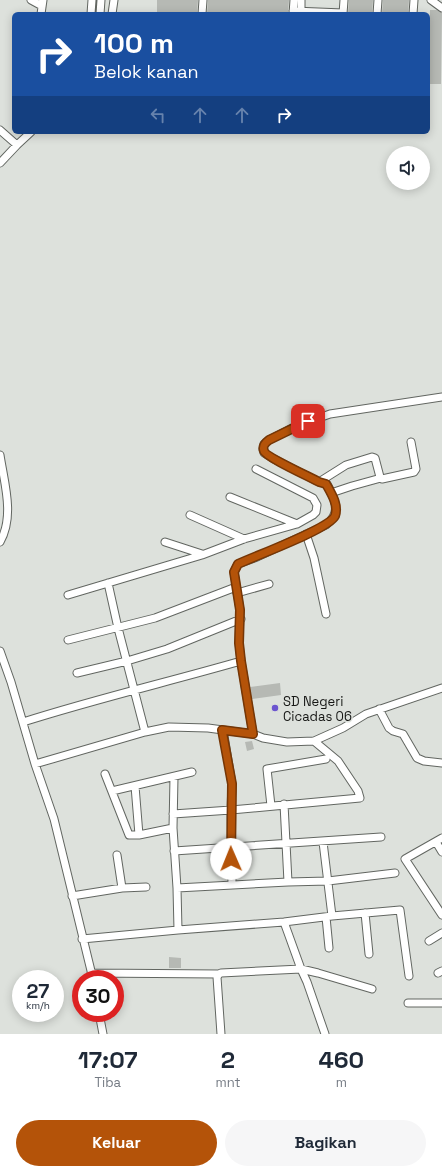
<!DOCTYPE html>
<html lang="id">
<head>
<meta charset="utf-8">
<style>
	body { margin:0; font-family:"Space Grotesk",sans-serif; background:#f6f6f7; color:#1f2937; height:100vh; display:flex; flex-direction:column; font-size:15px; white-space:nowrap }
	* { box-sizing:border-box; margin:0 }
	p { font-size:13px; color:#747a83 }
	.icon { flex:none; width:22px; height:22px; fill:none; stroke:currentColor; stroke-width:2; stroke-linecap:round; stroke-linejoin:round }
	.map { position:relative; height:1034px; overflow:hidden }
	.sheet { display:flex; flex-direction:column; background:#fff; flex:1 }
	.sheet>* { flex:none }
	.top-card { position:absolute; left:12px; top:12px; width:418px; height:122px; border-radius:6px; box-shadow:0 2px 10px #0003; background:#1a4fa0; color:#fff; overflow:hidden }
	.tools { position:absolute; left:386px; top:146px; display:grid; gap:8px }
	.tools a { display:grid; place-items:center; width:44px; height:44px; border-radius:50%; background:#fff; box-shadow:0 2px 10px #0003; font-size:20px }
	.speed { position:absolute; left:12px; top:970px; display:flex; gap:8px; font-size:20px; font-weight:700; text-align:center }
	.speed>* { display:grid; place-content:center; width:52px; height:52px; border-radius:50%; background:#fff; box-shadow:0 2px 10px #0003; line-height:1 }
	.speed small { font-size:10px; font-weight:400 }
	.speed .limit { border:6px solid #d22; background:#fff; color:#111 }
	.pin { position:absolute; display:grid; place-items:center; width:34px; height:34px; color:#fff; margin:-17px; border-radius:8px; box-shadow:0 2px 6px #0006 }
	.me { position:absolute; width:44px; margin:-22px; rotate:359deg; stroke-linejoin:round; filter:drop-shadow(0 0 3px #0008) }
	.turn { display:flex; align-items:center; gap:14px; height:84px; padding:0 16px; font-size:18px }
	.turn .icon { width:52px; height:52px; stroke-width:2.5 }
	.turn b { display:block; font-size:28px; line-height:34px }
	.lanes { display:flex; align-items:center; height:38px; padding:0 16px; background:#0003; justify-content:center; gap:20px; direction:ltr }
	.lanes .off { opacity:.35 }
	.eta { display:flex; justify-content:space-evenly; align-items:center; height:68px; text-align:center }
	.eta b { font-size:24px; font-weight:700; line-height:28px }
	.button { display:flex; gap:8px; margin-top:auto; padding:8px 16px }
	.button a { flex:1; height:46px; border-radius:24px; background:#b45309; color:#fff; font-size:16px; font-weight:700; line-height:46px; text-align:center }
	.button a+a { background:#f6f6f7; color:#1f2937 }
	.map>svg:first-child { display:block }
	.building { fill:#b6b9b4 }
	.lines { fill:none; stroke-linecap:round; stroke-linejoin:round }
	.street-casing { stroke:#626661; stroke-width:9 }
	.street { stroke:#fff; stroke-width:7 }
	.route-casing { stroke:#753606; stroke-width:10 }
	.route { stroke:#b45309; stroke-width:7 }
	.poi-dot { fill:#6c55cf; stroke:#dde1dc; stroke-width:1.5 }
	.labels { text-anchor:middle; stroke-width:3; stroke-linejoin:round; paint-order:stroke }
	.poi-label { font-size:13px; fill:#161715; stroke:#dde1dc; text-anchor:start }
</style>
</head>
<body>
<div class="map">
<svg width="442" height="1034" viewBox="0 0 442 1034">
	<rect width="100%" height="100%" fill="#dde1dc"/>
	<!-- building -->
	<path class="building" d="M157,0H198L197,14H157Z
		M208,0H289L288,12H255V14H207Z
		M349,0H373L372,14H348Z
		M383,0H409L408,14H382Z
		M430,10H437L442,13L441,84H428Z
		M280,683L281,695L252,699L250,687Z
		M252,741L254,749L247,751L245,742Z
		M169,957L181,958V968H169Z"/>
	<g class="lines">
		<!-- street casing -->
		<g class="street-casing">
			<path id="street" d="M31,0L42,6
				M431,0L442,8
				M293,11L343,13
				M41,14L43,0
				M91,14L92,0
				M100,14L101,0
				M112,14L114,0
				M202,14L203,0
				M293,14L294,0
				M301,14V0
				M343,14L344,0
				M377,14L378,0
				M413,14L414,0
				M0,130L17,145
				M0,163L17,145L31,132
				M0,455C4,482 15,516 0,542
				M319,482L346,465L372,457L375,458L380,477L382,479L414,472L416,469L411,442
				M331,493L352,486L381,478
				M230,497L297,524
				M190,515L244,539
				M306,534L314,558L326,614
				M165,542L202,554
				M108,583L118,628L145,732
				M237,593L269,584
				M68,595L202,555L244,539L297,524L313,515L316,512L317,505L313,498L256,469
				M68,640L155,618L236,587
				M0,651L11,682L35,764L54,819L93,979
				M77,673L127,661L167,649L241,619
				M379,709L389,728L393,731L403,734L417,758L424,761L442,763
				M23,722C95,699 168,682 241,661
				M223,730L232,784L231,810L232,885
				M253,734L241,661L239,643L240,610L234,572L238,564L257,557L326,525C342,512 335,499 327,484L319,482L274,459L264,453L263,449L264,444L269,440L296,426L330,414L442,397
				M35,764L145,732L169,727L208,728L253,734L263,738L287,742L314,741L343,728L366,714L442,688
				M105,774L129,835H139L173,828
				M174,777L173,828L177,888L178,930
				M135,786L139,835
				M112,791L192,772
				M284,804L288,882
				M271,806L267,769L326,759
				M173,814L231,810L360,798L358,791L338,761L314,741
				M442,838L405,859L442,915
				M323,842L332,916
				M436,842L442,852
				M174,851L381,837
				M117,855L122,888
				M177,888L288,882L328,881L395,873
				M72,896L122,888L146,887
				M365,913L369,954
				M326,917L329,948
				M284,922L301,969L307,982L325,1034
				M82,939L178,930L284,922L332,916L400,910L409,976
				M429,941L442,933
				M91,973L219,974
				M438,973L442,971
				M408,1003H442
				M99,1013L103,1034
				M221,1034L217,977L219,974L221,973L301,969L318,973L372,989"/>
		</g>
		<!-- street -->
		<use href="#street" class="street"/>
	</g>
	<g class="lines">
		<!-- route casing -->
		<g class="route-casing">
			<path id="route" d="M231,859L232,784L222,730L253,734L241,661L239,643L240,610L234,572L238,564C255,556 329,529 335,516C339,505 331,493 326,484L319,482C310,477 266,457 264,451C262,446 265,443 269,440L308,421"/>
		</g>
		<!-- route -->
		<use href="#route" class="route"/>
	</g>
	<!-- markers -->
	<circle class="poi-dot" cx="275" cy="708" r="4"/>
	<g class="labels">
		<!-- poi labels -->
		<g class="poi-label">
			<text x="283" y="706">SD Negeri<tspan x="283" dy="15">Cicadas 06</tspan></text>
		</g>
	</g>
</svg>
<div class="tools">
<a><svg class="icon" aria-label="sound" viewBox="0 0 24 24"><path d="M4 9h4l5-4v14l-5-4H4zM17 9q2 3 0 6"/></svg></a>
</div>
<div class="speed"><div>27<small>km/h</small></div><div class="limit">30</div></div>
<div class="pin" style="left:308px;top:421px;background:#d93025"><svg class="icon" aria-label="arrive" viewBox="0 0 24 24"><path d="M6 21V4h12l-3 4 3 4H6"/></svg></div>
<svg class="me" style="left:231px;top:859px" viewBox="-20 -20 40 40"><circle r="19" fill="#fff"/><path d="M0-13L10 11 0 6-10 11z" fill="#b45309"/></svg>
<div class="top-card">
<div class="turn"><svg class="icon" aria-label="right" viewBox="0 0 24 24"><path d="M7 20v-9h11M14 6l5 5-5 5"/></svg><div><b>100 m</b>Belok kanan</div></div>
<div class="lanes"><svg class="icon off" aria-label="left" viewBox="0 0 24 24"><path d="M17 20v-9H6M10 6l-5 5 5 5"/></svg><svg class="icon off" aria-label="ahead" viewBox="0 0 24 24"><path d="M12 20V5M6 11l6-6 6 6"/></svg><svg class="icon off" aria-label="ahead" viewBox="0 0 24 24"><path d="M12 20V5M6 11l6-6 6 6"/></svg><svg class="icon" aria-label="right" viewBox="0 0 24 24"><path d="M7 20v-9h11M14 6l5 5-5 5"/></svg></div>
</div>
</div>
<section class="sheet">
<div class="eta">
<div><b>17:07</b><p>Tiba</p></div>
<div><b>2</b><p>mnt</p></div>
<div><b>460</b><p>m</p></div>
</div>
<div class="button"><a>Keluar</a><a>Bagikan</a></div>
</section>
</body>
</html>
